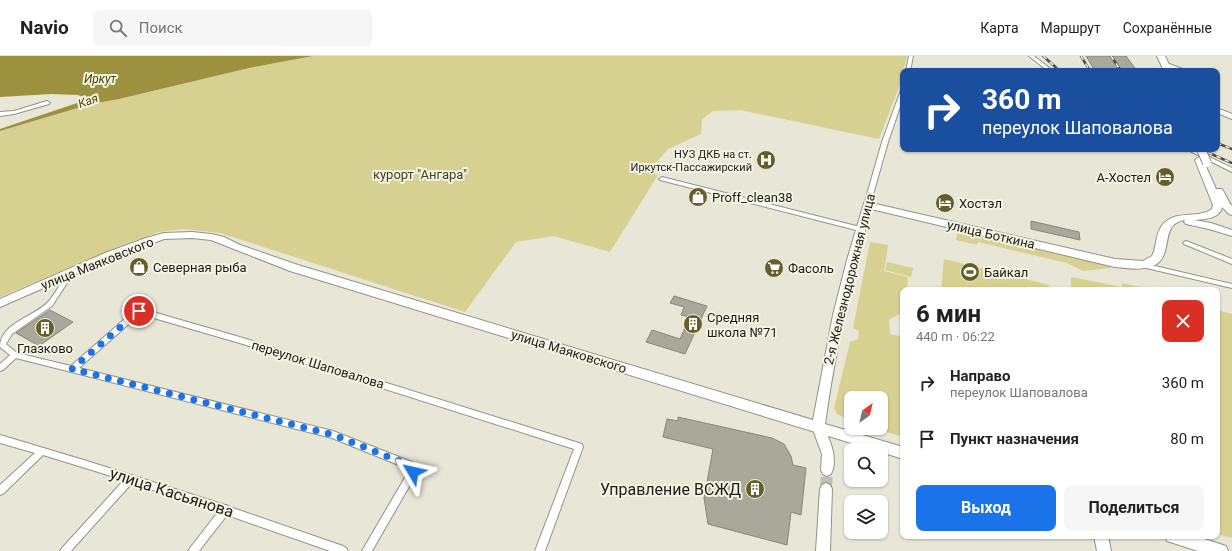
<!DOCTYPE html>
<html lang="ru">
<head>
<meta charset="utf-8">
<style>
	body { margin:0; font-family:Roboto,sans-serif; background:#f6f6f6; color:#222; height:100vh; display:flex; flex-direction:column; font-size:15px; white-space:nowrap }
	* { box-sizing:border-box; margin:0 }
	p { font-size:13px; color:#767676 }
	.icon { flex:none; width:22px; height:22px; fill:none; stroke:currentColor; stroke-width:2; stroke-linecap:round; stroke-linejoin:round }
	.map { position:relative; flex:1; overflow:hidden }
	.panel { position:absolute; left:900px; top:231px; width:320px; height:252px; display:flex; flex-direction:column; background:#fff; border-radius:8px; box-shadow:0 1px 3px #0004 }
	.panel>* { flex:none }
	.guide { position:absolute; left:900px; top:12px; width:320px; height:84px; border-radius:8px; box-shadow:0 1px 3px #0004; background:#1a4fa0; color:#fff; overflow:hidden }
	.needle { width:26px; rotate:34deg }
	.fabs { position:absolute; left:844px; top:335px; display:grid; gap:8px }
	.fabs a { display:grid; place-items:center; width:44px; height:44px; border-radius:8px; background:#fff; box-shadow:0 1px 3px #0004; font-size:20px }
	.pin { position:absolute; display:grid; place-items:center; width:34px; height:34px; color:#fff; margin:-17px; border:2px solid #fff; border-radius:50%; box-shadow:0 1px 4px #0007 }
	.me { position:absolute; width:44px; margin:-22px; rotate:306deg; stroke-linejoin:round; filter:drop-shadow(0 0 3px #0008) }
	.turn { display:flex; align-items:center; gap:14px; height:84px; padding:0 16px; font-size:18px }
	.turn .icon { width:52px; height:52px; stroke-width:2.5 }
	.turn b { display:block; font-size:28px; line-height:34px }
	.round { display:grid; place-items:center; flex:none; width:42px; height:42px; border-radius:8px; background:#f6f6f6 }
	.headline { display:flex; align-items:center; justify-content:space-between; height:68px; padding:0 16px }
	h1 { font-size:24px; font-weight:700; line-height:30px }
	.action { display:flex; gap:8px; margin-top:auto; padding:8px 16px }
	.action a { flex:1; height:46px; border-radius:8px; background:#1a73e8; color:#fff; font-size:16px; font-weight:700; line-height:46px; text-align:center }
	.action a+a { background:#f6f6f6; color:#222 }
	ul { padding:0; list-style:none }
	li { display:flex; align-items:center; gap:12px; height:56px; padding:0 16px }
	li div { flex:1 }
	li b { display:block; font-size:15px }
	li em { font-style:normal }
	header { display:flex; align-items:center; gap:24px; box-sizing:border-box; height:56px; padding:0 20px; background:#fff; border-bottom:1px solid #e0e0e0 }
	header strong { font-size:19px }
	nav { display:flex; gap:22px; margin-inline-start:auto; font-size:14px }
	.search { width:280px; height:36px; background:#f6f6f6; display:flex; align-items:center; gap:10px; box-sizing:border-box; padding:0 14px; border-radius:8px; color:#767676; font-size:15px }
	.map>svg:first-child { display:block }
	.green { fill:#d6d091 }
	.water { fill:#9b913e }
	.building { fill:#a9a89a; stroke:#88877a }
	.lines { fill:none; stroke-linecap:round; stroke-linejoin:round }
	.secondary-tunnel { stroke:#bfbeb1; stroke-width:12; stroke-dasharray:12 6; stroke-linecap:butt }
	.street-casing { stroke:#939284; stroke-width:2 }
	.secondary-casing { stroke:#939284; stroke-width:2 }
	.primary-casing { stroke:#939284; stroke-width:2 }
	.street { fill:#fff; fill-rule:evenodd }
	.secondary { fill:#fff; fill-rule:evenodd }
	.primary { fill:#fff; fill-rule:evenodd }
	.rail-casing { stroke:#4e4d45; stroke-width:2.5 }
	.rail { stroke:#f4f3e4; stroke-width:1.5; stroke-dasharray:4.5; stroke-linecap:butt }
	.primary-bridge-casing { stroke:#939284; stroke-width:10; stroke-linecap:butt }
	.primary-bridge { stroke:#fff; stroke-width:8 }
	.route { stroke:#1a73e8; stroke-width:7; stroke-dasharray:0 12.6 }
	.labels { text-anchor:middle; stroke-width:4; stroke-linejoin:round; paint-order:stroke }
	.far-poi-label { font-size:11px; fill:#1d1d17; stroke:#f4f3e4; text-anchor:end }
	.far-water-label { font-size:12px; font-style:italic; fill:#4d4602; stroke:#f4f3e4 }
	.park-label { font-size:13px; fill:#46421e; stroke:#f4f3e4 }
	.poi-label { font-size:13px; fill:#1d1d17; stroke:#f4f3e4; text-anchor:start }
	.street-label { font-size:13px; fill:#1d1d17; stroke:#f4f3e4 }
	.near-poi-label { font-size:16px; fill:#1d1d17; stroke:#f4f3e4; text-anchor:end }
	.near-street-label { font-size:16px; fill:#1d1d17; stroke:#f4f3e4 }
</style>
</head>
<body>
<header>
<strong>Navio</strong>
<div class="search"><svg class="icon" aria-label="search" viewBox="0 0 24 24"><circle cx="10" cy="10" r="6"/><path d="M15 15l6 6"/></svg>Поиск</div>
<nav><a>Карта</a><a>Маршрут</a><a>Сохранённые</a></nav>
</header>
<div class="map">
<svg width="1232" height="495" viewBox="0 0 1232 495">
	<rect width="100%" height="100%" fill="#e7e6d7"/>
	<!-- green -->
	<path class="green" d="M313,0H907L899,31L879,83L740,54L713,55L702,63L701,78L668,93L649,115L658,119L610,196L554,180L516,186L465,256L220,177L183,173L159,176L120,190L0,241V75L91,48L119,43L249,12Z
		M957,174L1111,208L1110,212L1083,215L1067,207L978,186L977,189L956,184Z
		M870,186L888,189L884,215L908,221L907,234H903V256L889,264L890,278L903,281V381L874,372H881V342H851V365L837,358L834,352L850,286L858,283L859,275L853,272Z
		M944,203L1049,229V234H941Z
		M887,206L913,212L911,221L885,214Z
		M1071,221L1122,231V227L1154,234H1071Z
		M1217,254L1232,258V482L1217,478Z"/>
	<!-- water -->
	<path class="water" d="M0,0H313L249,12L119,43L91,48L0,75V73L86,44L85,42L78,39L51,38L0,41Z"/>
	<!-- building -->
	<path class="building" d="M1086,0H1126L1137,15H1095Z
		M1031,165L1079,176L1080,184L1031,173Z
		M674,240L707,250L685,298L646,286L652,274L680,283L690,261L681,259L684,251L670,247Z
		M50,254L73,266L39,290L16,277Z
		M678,361L772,382L784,388L791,400L793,409L806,412L801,459L791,456L787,489L708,468L704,442L713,393L663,381L667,363L678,365Z"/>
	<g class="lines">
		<!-- secondary-tunnel -->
		<path class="secondary-tunnel" d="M826,433L827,414"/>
		<!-- street casing -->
		<g class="street-casing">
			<path id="street" d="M909,0H913L910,15H906Z
				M1029,0H1034L1053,15H1048Z
				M901,34H903V42L888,86L870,149L867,151L865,150L864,149L882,86Z
				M47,45L50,47L49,48L14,58L0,60V56L14,55Z
				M1186,93H1193L1232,112V116Z
				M662,121L860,171L863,173L860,175L660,124L659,123Z
				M1186,185L1232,203V208L1184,188L1183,187L1184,186Z
				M1140,207H1142L1232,228V232L1142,211L1139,209Z
				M66,219H68L71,221L52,250L12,278L6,288L17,297L71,310L136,253L139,252L243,282L582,388L583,391L545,495H535L574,393L243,288L140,258L79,312L333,375L412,406L417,413L414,422L372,495H362L407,418L408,414L406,412L332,382L16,302L3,314L0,315V308L10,299L0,291C0,267 34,261 48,246C55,238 60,228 66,219Z
				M0,379L87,405L225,449H226L230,451L343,490L346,492L348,495H330L227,459L199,495H188L190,492L218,456L132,427L71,495H60L62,492L124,424L43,399L3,438L0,439V429L35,397L0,387Z"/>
		</g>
		<!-- secondary casing -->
		<g class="secondary-casing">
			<path id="secondary" d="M1164,6L1185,14L1186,15H1177L1162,9L1161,8Z
				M1217,52L1232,58V63L1217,57Z
				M818,366L822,367C829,382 839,402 831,418L827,420L823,418L821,414L822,398L812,371L814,367Z
				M826,427L830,429L832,433L830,495H816L820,433L822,429Z
				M1094,480H1108L1111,495H1097Z"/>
		</g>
		<!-- primary casing -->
		<g class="primary-casing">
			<path id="primary" d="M1157,0H1165L1172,15H1164Z
				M1199,101L1203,104L1216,133H1222C1226,139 1227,144 1232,150V159L1229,158L1222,151C1220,163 1204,163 1194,164L1211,167L1232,174V180L1209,173L1186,168L1184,166L1185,164C1159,167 1174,199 1155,209C1142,215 1128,212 1115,211L871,153C851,224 835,295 825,368L903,391V403L881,396V394H874L290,215L211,184L192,182L164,183L96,209L0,251V243L105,197L146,182L164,177L192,176L211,178L224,181L240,189L298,209L813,364L833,259L847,204L864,147L867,146L1115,203L1143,205L1152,200C1157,191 1155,180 1161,171C1174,152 1197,164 1212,153L1213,149L1195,104Z
				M1165,480H1195L1226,490L1228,495H1198L1167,485Z"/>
		</g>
		<!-- street -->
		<use href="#street" class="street"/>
		<!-- secondary -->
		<use href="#secondary" class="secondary"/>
		<!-- primary -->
		<use href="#primary" class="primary"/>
		<!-- rail casing -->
		<g class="rail-casing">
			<path id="rail" d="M1043,0L1060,15
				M1081,0L1090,15
				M1111,0L1121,15
				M1217,87L1232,93
				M1200,93L1232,107"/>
		</g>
		<!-- rail -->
		<use href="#rail" class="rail"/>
		<!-- primary-bridge casing -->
		<g class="primary-bridge-casing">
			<path id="primary-bridge" d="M1201,93L1207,107"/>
		</g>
		<!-- primary-bridge -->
		<use href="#primary-bridge" class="primary-bridge"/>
	</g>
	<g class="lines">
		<!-- route -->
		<path class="route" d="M139,255L72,313L334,379L409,409L413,413V416"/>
	</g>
	<!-- icons -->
	<defs>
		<g id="hospital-disc" transform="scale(1)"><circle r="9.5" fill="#645e2b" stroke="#f4f3e4"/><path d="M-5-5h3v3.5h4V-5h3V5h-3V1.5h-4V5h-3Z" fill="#fff"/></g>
		<g id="hotel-disc" transform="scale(1)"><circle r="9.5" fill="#645e2b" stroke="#f4f3e4"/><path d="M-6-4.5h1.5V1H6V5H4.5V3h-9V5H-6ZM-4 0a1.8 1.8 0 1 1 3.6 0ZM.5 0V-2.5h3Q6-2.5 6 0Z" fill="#fff"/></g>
		<g id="shop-disc" transform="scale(1)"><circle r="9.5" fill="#645e2b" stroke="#f4f3e4"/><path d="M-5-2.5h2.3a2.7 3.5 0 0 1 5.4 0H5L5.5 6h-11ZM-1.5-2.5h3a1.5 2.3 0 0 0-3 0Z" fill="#fff"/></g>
		<g id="supermarket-disc" transform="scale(1)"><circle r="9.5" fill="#645e2b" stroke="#f4f3e4"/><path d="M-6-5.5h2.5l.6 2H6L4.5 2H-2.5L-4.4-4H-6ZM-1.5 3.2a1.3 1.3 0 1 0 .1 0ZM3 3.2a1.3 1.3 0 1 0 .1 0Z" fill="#fff"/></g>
		<g id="stadium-disc" transform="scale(1)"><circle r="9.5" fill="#645e2b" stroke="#f4f3e4"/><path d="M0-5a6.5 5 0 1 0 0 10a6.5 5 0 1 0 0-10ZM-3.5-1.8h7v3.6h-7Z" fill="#fff"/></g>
		<g id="building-disc" transform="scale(1)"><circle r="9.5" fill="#645e2b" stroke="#f4f3e4"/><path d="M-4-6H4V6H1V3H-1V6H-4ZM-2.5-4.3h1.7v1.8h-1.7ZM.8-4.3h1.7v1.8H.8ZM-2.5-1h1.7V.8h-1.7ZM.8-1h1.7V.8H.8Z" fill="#fff"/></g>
	</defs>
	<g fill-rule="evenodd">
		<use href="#hospital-disc" x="766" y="104"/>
		<use href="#hotel-disc" x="1165" y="121"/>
		<use href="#shop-disc" x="698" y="141"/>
		<use href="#hotel-disc" x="945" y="147"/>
		<use href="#shop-disc" x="139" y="211"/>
		<use href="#supermarket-disc" x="774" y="212"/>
		<use href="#stadium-disc" x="970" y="216"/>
		<use href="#building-disc" x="693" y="268"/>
		<use href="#building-disc" x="45" y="272"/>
		<use href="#building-disc" x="755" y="433"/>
	</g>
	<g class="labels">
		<!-- far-poi labels -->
		<g class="far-poi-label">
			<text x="752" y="102">НУЗ ДКБ на ст.<tspan x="752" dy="13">Иркутск-Пассажирский</tspan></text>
		</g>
		<!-- far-water labels -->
		<g class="far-water-label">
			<text x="100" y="27">Иркут</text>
			<text transform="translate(88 45) rotate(-21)" y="4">Кая</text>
		</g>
		<!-- park labels -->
		<g class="park-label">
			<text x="420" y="123">курорт "Ангара"</text>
		</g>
		<!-- poi labels -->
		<g class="poi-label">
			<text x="1151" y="126" text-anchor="end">А-Хостел</text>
			<text x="712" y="146">Proff_clean38</text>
			<text x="959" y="152">Хостэл</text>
			<text x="153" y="216">Северная рыба</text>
			<text x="788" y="217">Фасоль</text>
			<text x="984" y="221">Байкал</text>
			<text x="707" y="266">Средняя<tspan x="707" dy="15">школа №71</tspan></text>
			<text x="45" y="297" text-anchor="middle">Глазково</text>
		</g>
		<!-- street labels -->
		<g class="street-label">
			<text transform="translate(991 178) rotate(13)" y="5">улица Боткина</text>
			<text transform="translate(97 207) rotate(-22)" y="5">улица Маяковского</text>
			<text transform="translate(849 223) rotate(-76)" y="5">2-я Железнодорожная улица</text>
			<text transform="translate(569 295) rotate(17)" y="5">улица Маяковского</text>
			<text transform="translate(318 308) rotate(17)" y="5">переулок Шаповалова</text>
		</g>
		<!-- near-poi labels -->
		<g class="near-poi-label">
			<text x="741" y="439">Управление ВСЖД</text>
		</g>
		<!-- near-street labels -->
		<g class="near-street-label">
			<text transform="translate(172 436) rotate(18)" y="6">улица Касьянова</text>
		</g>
	</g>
</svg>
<div class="fabs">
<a><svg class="needle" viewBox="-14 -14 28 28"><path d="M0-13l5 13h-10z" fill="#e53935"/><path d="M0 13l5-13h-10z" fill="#767676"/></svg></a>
<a><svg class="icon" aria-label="search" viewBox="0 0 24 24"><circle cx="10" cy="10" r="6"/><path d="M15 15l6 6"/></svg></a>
<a><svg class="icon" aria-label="layers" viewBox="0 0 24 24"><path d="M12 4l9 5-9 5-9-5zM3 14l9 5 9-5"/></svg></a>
</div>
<div class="pin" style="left:139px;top:255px;background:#d93025"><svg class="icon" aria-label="arrive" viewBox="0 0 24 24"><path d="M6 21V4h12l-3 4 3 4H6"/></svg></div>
<svg class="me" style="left:413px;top:416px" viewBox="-20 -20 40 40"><path d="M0-17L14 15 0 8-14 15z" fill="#1a73e8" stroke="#fff" stroke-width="4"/></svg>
<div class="guide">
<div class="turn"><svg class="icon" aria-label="right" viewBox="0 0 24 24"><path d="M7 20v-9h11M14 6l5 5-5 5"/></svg><div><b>360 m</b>переулок Шаповалова</div></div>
</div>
<section class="panel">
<div class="headline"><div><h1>6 мин</h1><p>440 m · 06:22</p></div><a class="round" style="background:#d93025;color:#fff"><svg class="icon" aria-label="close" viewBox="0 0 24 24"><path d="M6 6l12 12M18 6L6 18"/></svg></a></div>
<ul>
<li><svg class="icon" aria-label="right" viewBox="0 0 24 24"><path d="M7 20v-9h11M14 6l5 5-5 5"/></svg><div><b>Направо</b><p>переулок Шаповалова</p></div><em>360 m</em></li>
<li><svg class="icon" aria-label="arrive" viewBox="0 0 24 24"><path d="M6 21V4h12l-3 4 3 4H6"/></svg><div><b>Пункт назначения</b></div><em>80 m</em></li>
</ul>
<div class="action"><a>Выход</a><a>Поделиться</a></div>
</section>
</div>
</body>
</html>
